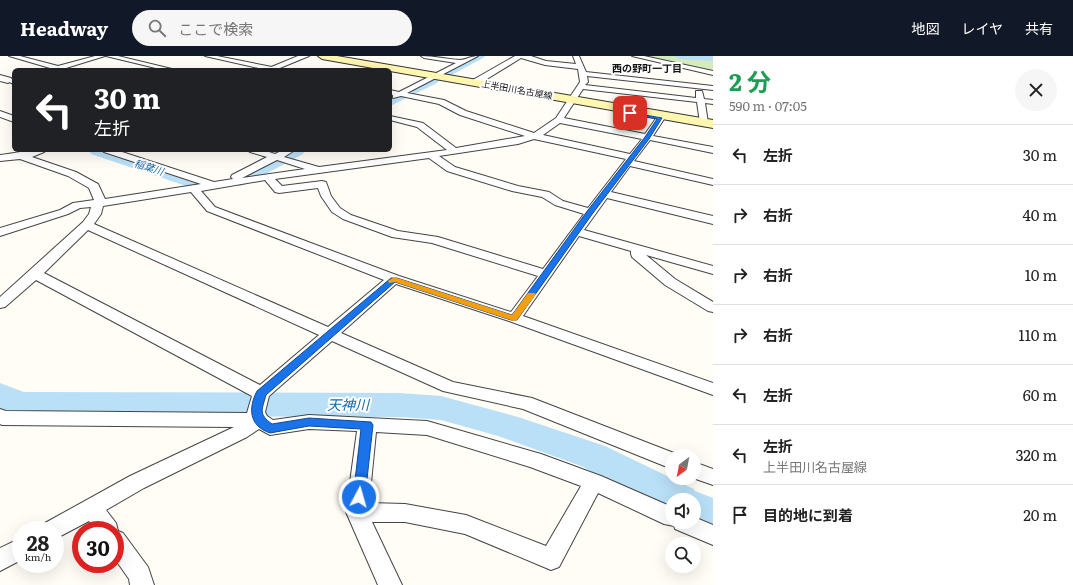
<!DOCTYPE html>
<html lang="ja">
<head>
<meta charset="utf-8">
<style>
	body { margin:0; font-family:Literata,"Noto Sans JP",serif; background:#f6f6f6; color:#222; height:100vh; display:flex; flex-direction:column; font-size:15px; white-space:nowrap }
	* { box-sizing:border-box; margin:0 }
	p { font-size:13px; color:#767676 }
	.icon { flex:none; width:22px; height:22px; fill:none; stroke:currentColor; stroke-width:2; stroke-linecap:round; stroke-linejoin:round }
	.map { position:relative; flex:1; overflow:hidden }
	.panel { display:flex; flex-direction:column; background:#fff; width:360px }
	.panel>* { flex:none }
	.top-card { position:absolute; left:12px; top:12px; width:380px; height:84px; border-radius:6px; box-shadow:0 4px 16px #0002; background:#202124; color:#fff; overflow:hidden }
	.needle { width:26px; rotate:212deg }
	.controls { position:absolute; left:665px; top:393px; display:grid; gap:8px }
	.controls a { display:grid; place-items:center; width:36px; height:36px; border-radius:50%; background:#fff; box-shadow:0 4px 16px #0002; font-size:20px }
	.speed { position:absolute; left:12px; top:465px; display:flex; gap:8px; font-size:20px; font-weight:700; text-align:center }
	.speed>* { display:grid; place-content:center; width:52px; height:52px; border-radius:50%; background:#fff; box-shadow:0 4px 16px #0002; line-height:1 }
	.speed small { font-size:10px; font-weight:400 }
	.speed .limit { border:6px solid #d22; background:#fff; color:#111 }
	.pin { position:absolute; display:grid; place-items:center; width:34px; height:34px; color:#fff; margin:-17px; border-radius:8px; box-shadow:0 2px 6px #0006 }
	.me { position:absolute; width:44px; margin:-22px; rotate:6deg; stroke-linejoin:round; filter:drop-shadow(0 0 3px #0008) }
	.turn { display:flex; align-items:center; gap:14px; height:84px; padding:0 16px; font-size:18px }
	.turn .icon { width:52px; height:52px; stroke-width:2.5 }
	.turn b { display:block; font-size:28px; line-height:34px }
	.round { display:grid; place-items:center; flex:none; width:42px; height:42px; border-radius:21px; background:#f6f6f6 }
	.summary { display:flex; align-items:center; justify-content:space-between; height:68px; padding:0 16px }
	h1 { font-size:24px; font-weight:700; line-height:30px; color:#1e9e55 }
	ul { padding:0; list-style:none }
	li { display:flex; align-items:center; gap:12px; height:60px; padding:0 16px; border-top:1px solid #e0e0e0 }
	li div { flex:1 }
	li b { display:block; font-size:15px }
	li em { font-style:normal }
	header { display:flex; align-items:center; gap:24px; box-sizing:border-box; height:56px; padding:0 20px; background:#111827; color:#fff }
	header strong { font-size:19px }
	nav { display:flex; gap:22px; margin-inline-start:auto; font-size:14px }
	.search { width:280px; height:36px; background:#f6f6f6; display:flex; align-items:center; gap:10px; box-sizing:border-box; padding:0 14px; border-radius:22px; color:#767676; font-size:15px }
	main { display:flex; flex:1; min-height:0 }
	.map>svg:first-child { display:block }
	.green { fill:#d5ebbd }
	.lines { fill:none; stroke-linecap:round; stroke-linejoin:round }
	.river { fill:#b9e0f7; fill-rule:evenodd }
	.minor-casing { stroke:#444; stroke-width:2 }
	.tertiary-casing { stroke:#444; stroke-width:2 }
	.secondary-casing { stroke:#333; stroke-width:2 }
	.minor { fill:#fff; fill-rule:evenodd }
	.tertiary { fill:#fff; fill-rule:evenodd }
	.secondary { fill:#fff6b0; fill-rule:evenodd }
	.route { fill:#1a73e8; stroke:#114b97 }
	.slow { fill:#f59e0b }
	.labels { text-anchor:middle; stroke-width:4; stroke-linejoin:round; paint-order:stroke }
	.far-street-label { font-size:9px; fill:#111; stroke:#fff }
	.far-neighbourhood-label { font-size:10px; font-weight:bold; fill:#111; stroke:#fff }
	.far-water-label { font-size:10px; font-style:italic; fill:#1768a6; stroke:#fff }
	.near-water-label { font-size:14px; font-style:italic; fill:#1768a6; stroke:#fff }
</style>
</head>
<body>
<header>
<strong>Headway</strong>
<div class="search"><svg class="icon" aria-label="search" viewBox="0 0 24 24"><circle cx="10" cy="10" r="6"/><path d="M15 15l6 6"/></svg>ここで検索</div>
<nav><a>地図</a><a>レイヤ</a><a>共有</a></nav>
</header>
<main>
<div class="map">
<svg width="713" height="529" viewBox="0 0 713 529">
	<rect width="100%" height="100%" fill="#fffdf5"/>
	<!-- green -->
	<path class="green" d="M645,0H713V15Z"/>
	<g class="lines">
		<!-- river -->
		<path class="river" d="M470,0H485L483,2L446,22H438L439,24L437,27L390,50V41L429,21H437L436,19L438,16Z
			M673,0H713V5L679,3Z
			M89,94H114L209,125L211,129L209,133L202,135L195,133L91,98Z
			M284,94H305L303,98L247,128L240,130L233,128L231,124L233,120Z
			M0,327L24,336L400,337L441,340L518,361L605,390L694,433L695,435L713,442V477L687,466H694V444H672V457L581,410L498,380L441,364L400,361L19,360L0,352Z"/>
		<!-- minor casing -->
		<g class="minor-casing">
			<path id="minor" d="M9,0H20L58,10L95,0H105L66,12L71,14H57Z
				M106,0H118L176,14H164Z
				M205,0H217L277,12L280,14H267Z
				M421,0C434,0 447,3 460,4C465,4 471,0 478,0L407,37L444,44L466,55L534,77L556,62L580,26L578,13L545,9L521,2L477,29H471V25L515,0H531L546,5L576,8L573,0H579L586,16L713,30V34L587,20L588,26L585,29L696,42V35H702L704,43L713,44V48L705,47L708,67L704,70L700,67L697,46L583,33L564,62L645,78L657,61H660L664,63L653,80L713,91V97L650,84L634,105L713,123V129L630,110L611,136L713,160V168L607,142L584,174L713,210V218L646,199L675,223L713,246V256L708,255L665,229L632,201L631,198V195L579,180L523,260L713,327V339L509,265L396,228L341,277L453,326L532,342L679,399L672,400V413L523,353L443,335L332,285L269,340L265,356L267,360L273,364L309,359L427,365L541,398L601,420L672,451V466H694V461L713,469V489L675,473L674,470L664,468L598,437L559,511L551,514L465,478L405,466H372L402,529H378L346,456L357,375L309,373L270,379L259,373L247,381L144,432L106,454L116,467L118,475L123,477L148,511L154,529H130L129,523L115,503V474H95L89,465L55,483V474H42L45,467L130,420L234,371L2,369L0,368V353L6,355L247,357L252,340L36,224L5,251L0,252V241L83,166L89,158L91,151L80,152L68,158L0,180V172L60,154L73,147L94,144L89,132L68,120L20,103L0,105V99C15,97 30,94 46,94L44,96L32,101L76,116L98,128L105,143L201,128L104,96L102,94H116L214,126L233,123L231,121L232,119L267,101L250,96L248,94H263L275,98L283,94H295L284,101L319,111L447,94L417,71L390,64V60L423,67L456,92L525,80L460,59L439,48L401,40L393,42V39L390,38V34L399,36L456,7L424,2ZM560,67L642,83L630,98L543,79ZM534,83L626,103L588,152L563,145L549,136L518,130L455,111L439,100L518,88ZM429,102L447,115L512,135L542,141L555,149L584,158L543,213L438,181L398,175L351,159L340,152L331,140L326,126L322,125L282,130L275,123ZM277,104L305,113L242,122ZM265,124L275,136L279,137L318,132L321,140L332,156L343,163L392,181L432,187L538,220L511,256L399,220L215,151L201,135ZM191,136L207,155L384,224L328,271L94,168L101,158L103,150ZM88,174L319,279L260,329L44,217ZM376,376L427,379L530,411L581,430L546,490L466,459L405,448L369,447Z
				M632,0H644L713,15V19Z
				M8,22L14,24V28L4,24Z
				M694,406L713,413V429L693,422Z
				M21,482V504L0,515V492Z"/>
		</g>
		<!-- tertiary casing -->
		<g class="tertiary-casing">
			<path id="tertiary" d="M298,0H309L275,14H264Z
				M0,19L11,22L12,24L8,27L0,25Z
				M0,55L14,60V66L0,61Z"/>
		</g>
		<!-- secondary casing -->
		<g class="secondary-casing">
			<path id="secondary" d="M318,0H337L713,64V72L322,3Z"/>
		</g>
		<!-- minor -->
		<use href="#minor" class="minor"/>
		<!-- tertiary -->
		<use href="#tertiary" class="tertiary"/>
		<!-- secondary -->
		<use href="#secondary" class="secondary"/>
	</g>
	<!-- route -->
	<path class="route" d="M628,56L662,62L649,83L593,157L517,264H511L395,226L266,339C262,354 258,358 272,368L309,362L371,366L373,369L365,441L363,445L359,447L354,445L353,441L361,373L309,370L270,377C249,370 248,352 257,335L391,222H397L512,259L588,154L645,81L657,63L628,58Z"/>
	<!-- slow -->
	<path class="slow" d="M394,221L512,259L528,237H534L536,238L517,264L514,265L395,226L389,227L388,225Z"/>
	<g class="labels">
		<!-- far-street labels -->
		<g class="far-street-label">
			<text transform="translate(517 34) rotate(10)" y="3">上半田川名古屋線</text>
		</g>
		<!-- far-neighbourhood labels -->
		<g class="far-neighbourhood-label">
			<text x="647" y="16">西の野町一丁目</text>
		</g>
		<!-- far-water labels -->
		<g class="far-water-label">
			<text transform="translate(149 111) rotate(18)" y="4">稲葉川</text>
		</g>
		<!-- near-water labels -->
		<g class="near-water-label">
			<text x="348" y="354">天神川</text>
		</g>
	</g>
</svg>
<div class="controls">
<a><svg class="needle" viewBox="-14 -14 28 28"><path d="M0-13l5 13h-10z" fill="#e53935"/><path d="M0 13l5-13h-10z" fill="#767676"/></svg></a>
<a><svg class="icon" aria-label="sound" viewBox="0 0 24 24"><path d="M4 9h4l5-4v14l-5-4H4zM17 9q2 3 0 6"/></svg></a>
<a><svg class="icon" aria-label="search" viewBox="0 0 24 24"><circle cx="10" cy="10" r="6"/><path d="M15 15l6 6"/></svg></a>
</div>
<div class="speed"><div>28<small>km/h</small></div><div class="limit">30</div></div>
<div class="pin" style="left:630px;top:57px;background:#d93025"><svg class="icon" aria-label="arrive" viewBox="0 0 24 24"><path d="M6 21V4h12l-3 4 3 4H6"/></svg></div>
<svg class="me" style="left:359px;top:441px" viewBox="-20 -20 40 40"><circle r="17" fill="#1a73e8" stroke="#fff" stroke-width="3"/><path d="M0-11L8 9 0 5-8 9z" fill="#fff"/></svg>
<div class="top-card">
<div class="turn"><svg class="icon" aria-label="left" viewBox="0 0 24 24"><path d="M17 20v-9H6M10 6l-5 5 5 5"/></svg><div><b>30 m</b>左折</div></div>
</div>
</div>
<section class="panel">
<div class="summary"><div><h1>2 分</h1><p>590 m · 07:05</p></div><a class="round"><svg class="icon" aria-label="close" viewBox="0 0 24 24"><path d="M6 6l12 12M18 6L6 18"/></svg></a></div>
<ul>
<li><svg class="icon" aria-label="left" viewBox="0 0 24 24"><path d="M17 20v-9H6M10 6l-5 5 5 5"/></svg><div><b>左折</b></div><em>30 m</em></li>
<li><svg class="icon" aria-label="right" viewBox="0 0 24 24"><path d="M7 20v-9h11M14 6l5 5-5 5"/></svg><div><b>右折</b></div><em>40 m</em></li>
<li><svg class="icon" aria-label="right" viewBox="0 0 24 24"><path d="M7 20v-9h11M14 6l5 5-5 5"/></svg><div><b>右折</b></div><em>10 m</em></li>
<li><svg class="icon" aria-label="right" viewBox="0 0 24 24"><path d="M7 20v-9h11M14 6l5 5-5 5"/></svg><div><b>右折</b></div><em>110 m</em></li>
<li><svg class="icon" aria-label="left" viewBox="0 0 24 24"><path d="M17 20v-9H6M10 6l-5 5 5 5"/></svg><div><b>左折</b></div><em>60 m</em></li>
<li><svg class="icon" aria-label="left" viewBox="0 0 24 24"><path d="M17 20v-9H6M10 6l-5 5 5 5"/></svg><div><b>左折</b><p>上半田川名古屋線</p></div><em>320 m</em></li>
<li><svg class="icon" aria-label="arrive" viewBox="0 0 24 24"><path d="M6 21V4h12l-3 4 3 4H6"/></svg><div><b>目的地に到着</b></div><em>20 m</em></li>
</ul>
</section>
</main>
</body>
</html>
